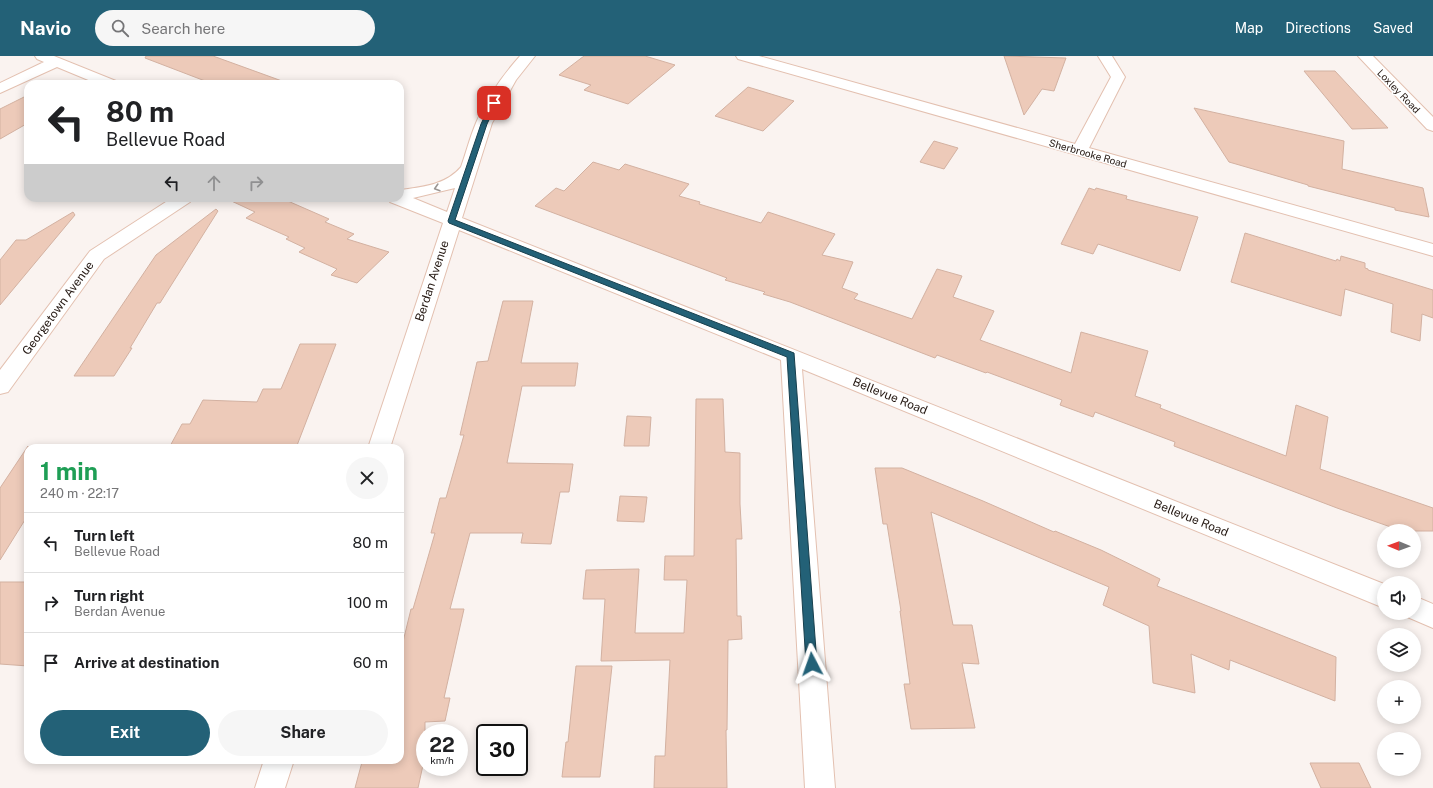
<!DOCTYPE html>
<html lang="en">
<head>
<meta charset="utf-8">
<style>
	body { margin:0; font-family:"Public Sans",sans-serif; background:#f6f6f6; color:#202124; height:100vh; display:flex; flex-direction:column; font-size:15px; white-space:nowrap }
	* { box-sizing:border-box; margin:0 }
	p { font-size:13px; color:#757577 }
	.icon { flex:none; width:22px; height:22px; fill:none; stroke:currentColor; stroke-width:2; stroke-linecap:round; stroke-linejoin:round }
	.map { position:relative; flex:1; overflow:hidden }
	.panel { position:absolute; left:24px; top:388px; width:380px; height:320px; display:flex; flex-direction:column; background:#fff; border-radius:12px; box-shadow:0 2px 10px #0003 }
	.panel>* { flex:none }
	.banner { position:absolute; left:24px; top:24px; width:380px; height:122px; border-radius:12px; box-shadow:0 2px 10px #0003; background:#fff; color:#202124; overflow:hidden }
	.needle { width:26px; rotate:271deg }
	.fabs { position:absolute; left:1377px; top:468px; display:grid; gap:8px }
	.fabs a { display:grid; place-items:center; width:44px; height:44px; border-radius:50%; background:#fff; box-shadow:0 2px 10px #0003; font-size:20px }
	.speed { position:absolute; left:416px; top:668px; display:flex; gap:8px; font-size:20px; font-weight:700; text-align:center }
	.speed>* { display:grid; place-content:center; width:52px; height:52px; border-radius:50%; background:#fff; box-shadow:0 2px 10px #0003; line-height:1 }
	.speed small { font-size:10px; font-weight:400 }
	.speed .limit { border:2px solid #111; border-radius:6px; background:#fff; color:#111 }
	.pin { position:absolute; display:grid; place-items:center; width:34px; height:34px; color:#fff; margin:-17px; border-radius:8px; box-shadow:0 2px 6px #0006 }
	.me { position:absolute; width:44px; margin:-22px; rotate:356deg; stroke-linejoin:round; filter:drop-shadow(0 0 3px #0008) }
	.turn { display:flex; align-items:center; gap:14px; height:84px; padding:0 16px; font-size:18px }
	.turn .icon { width:52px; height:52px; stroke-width:2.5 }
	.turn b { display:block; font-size:28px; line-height:34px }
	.lanes { display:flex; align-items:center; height:38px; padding:0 16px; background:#0003; justify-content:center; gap:20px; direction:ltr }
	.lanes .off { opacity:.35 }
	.round { display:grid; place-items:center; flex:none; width:42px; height:42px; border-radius:21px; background:#f6f6f6 }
	.head { display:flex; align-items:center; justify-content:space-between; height:68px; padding:0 16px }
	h1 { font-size:24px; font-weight:700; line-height:30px; color:#1e9e55 }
	.cta { display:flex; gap:8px; margin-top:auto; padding:8px 16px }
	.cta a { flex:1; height:46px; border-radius:24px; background:#236177; color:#fff; font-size:16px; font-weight:700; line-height:46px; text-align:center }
	.cta a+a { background:#f6f6f6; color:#202124 }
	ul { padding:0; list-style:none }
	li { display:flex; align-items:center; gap:12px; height:60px; padding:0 16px; border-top:1px solid #e0e0e0 }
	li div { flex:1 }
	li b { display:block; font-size:15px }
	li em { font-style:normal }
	header { display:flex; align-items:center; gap:24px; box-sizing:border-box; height:56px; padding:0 20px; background:#236177; color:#fff }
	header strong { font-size:19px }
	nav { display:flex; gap:22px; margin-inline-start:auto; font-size:14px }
	.search { width:280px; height:36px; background:#f6f6f6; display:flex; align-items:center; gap:10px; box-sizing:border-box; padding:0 14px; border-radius:22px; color:#757577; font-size:15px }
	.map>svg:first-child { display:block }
	.building { fill:#edcab9; stroke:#d3b1a1 }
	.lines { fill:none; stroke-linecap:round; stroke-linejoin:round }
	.minor-casing { stroke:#e3c0b0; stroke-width:2 }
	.minor { fill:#fff; fill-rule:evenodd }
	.oneway { stroke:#9c9794 }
	.route { fill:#236177; stroke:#173f4d }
	.labels { text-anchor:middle; stroke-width:3; stroke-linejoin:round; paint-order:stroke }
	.far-street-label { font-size:10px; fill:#231711; stroke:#fff }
	.street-label { font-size:12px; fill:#231711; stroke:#fff }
</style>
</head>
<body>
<header>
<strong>Navio</strong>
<div class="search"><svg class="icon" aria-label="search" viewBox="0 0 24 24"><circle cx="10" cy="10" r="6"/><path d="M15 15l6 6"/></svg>Search here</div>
<nav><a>Map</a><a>Directions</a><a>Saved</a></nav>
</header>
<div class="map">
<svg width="1433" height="732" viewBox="0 0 1433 732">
	<rect width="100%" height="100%" fill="#faf3f0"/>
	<!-- building -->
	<path class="building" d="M146,0H213L282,25L281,28H213L145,2Z
		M584,0H645L675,9L628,48L584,34L591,29L559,19Z
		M1004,0L1066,2L1054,35L1042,33L1024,59Z
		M1304,15H1335L1388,72L1352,73Z
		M748,31L794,45L763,75L715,60Z
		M28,39V67L0,83V53Z
		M1194,52L1344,85L1342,113L1423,132L1429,161L1395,154V152L1308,130V129L1229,106Z
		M934,85L958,92L944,113L920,106Z
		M593,106L619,114L625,108L689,128L679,140L700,146L699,148L761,167L768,156L835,178L822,199L853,206L842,232L858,238L854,243L912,263L937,213L962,220L953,241L994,255L980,284L1071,317L1081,276L1148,295L1135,340L1161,349L1160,352L1286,400L1296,349L1328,361L1320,413L1433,452V475H1402L1337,452L1174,390L1175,386L1095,356L1093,361L1060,349L1062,344L987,316L986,317L937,299L935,302L790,246L763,238L765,236L725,224L727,222L535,150L556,132L564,135Z
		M1089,132L1095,134L1096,132L1127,140L1126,143L1198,161L1180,215L1098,188L1093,198L1061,188Z
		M225,142H281L329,163L325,166L354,178L347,183L389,196L357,227L331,219L337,213L299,196L305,192L286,183L289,181L246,162L255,156Z
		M216,153L218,155L160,247H157L130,292H132L114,320H74L156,199Z
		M73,156L75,159L0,249V204L16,184H26Z
		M1245,177L1336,205L1337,203L1340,205L1341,200L1365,207V212L1368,213V214L1433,234V262L1422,258L1420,285L1391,276L1393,248L1345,233L1341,260L1231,226Z
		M503,245H533L521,307H578L575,330H522L507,407L573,408L569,436H560L551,488L521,487L523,477H470L450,553H464L444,642H450L445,665L425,666V700L418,732H355L362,706L400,704V598L411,553H413L435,477H431L440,442H446L464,379H460L477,306L488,305Z
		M300,288H336L296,392H169L182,368H190L203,344L257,346L263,333H281Z
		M696,343H723L725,396L740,397V448L742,483H736L737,560H741L742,583L728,584L727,674H726L727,732H654L655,700H665L670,604L601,605L605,543H583L586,514L639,513L635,577H684L687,524H664L665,500H694Z
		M627,360L651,361L649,390H624Z
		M28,390V459L0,504V432Z
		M875,412H902L983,445L1054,476L1055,475L1101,494L1160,523L1157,530L1336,601L1335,645L1230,604L1229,614L1191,598L1195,637L1153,627L1149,570L1103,549L1109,531L931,456L953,569H972L979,608L962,607L975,672L911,673L904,628H910L900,555H901L887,468H883Z
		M620,440L647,441L644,466L617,465Z
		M0,526H28V610L0,608Z
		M576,610H612L600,721H562L566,686H568Z
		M1310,707H1359L1371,732H1321Z"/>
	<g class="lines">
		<!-- minor casing -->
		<g class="minor-casing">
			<path id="minor" d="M35,0H54L116,25L118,28H98L57,11L0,37V27L44,6L37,3Z
				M520,0H535L516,24L492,67L462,162L1384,528V552L802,313L835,732H805L781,304L459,174L390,392H368L443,167L390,146L387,142H400V134C422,131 446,129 461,111C466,97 470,81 476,67C486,43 503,19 520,0ZM455,132L447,156L413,142Z
				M736,0H759L1075,88L1111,21L1098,0H1112L1125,21L1089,92L1433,188V200L738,3Z
				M1358,0H1373L1433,61V75L1427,73Z
				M172,142H193L190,146L104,203L8,336L0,338V314L90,195Z
				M1414,540L1433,548V572L1405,560L1403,557H1414Z
				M264,704H294L285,732H255Z"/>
		</g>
		<!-- minor -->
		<use href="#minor" class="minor"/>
	</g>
	<!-- one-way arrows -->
	<defs><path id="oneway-chevron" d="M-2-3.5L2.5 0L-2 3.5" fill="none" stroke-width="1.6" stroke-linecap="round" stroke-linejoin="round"/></defs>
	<use class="oneway" href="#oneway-chevron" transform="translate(437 132) rotate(163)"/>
	<!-- route -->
	<path class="route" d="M492,45L497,47L487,68L455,164L794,297L817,608L816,612L812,614L808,612L806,608L787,301L449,167L448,165L481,68Z"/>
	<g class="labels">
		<!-- far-street labels -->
		<g class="far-street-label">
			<text transform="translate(1399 35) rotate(46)" y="4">Loxley Road</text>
			<text transform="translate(1088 97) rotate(16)" y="4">Sherbrooke Road</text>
		</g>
		<!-- street labels -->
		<g class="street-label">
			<text transform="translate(432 225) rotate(-72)" y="4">Berdan Avenue</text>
			<text transform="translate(58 252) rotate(-54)" y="4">Georgetown Avenue</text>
			<text transform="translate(890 340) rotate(22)" y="4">Bellevue Road</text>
			<text transform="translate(1191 462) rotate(22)" y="4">Bellevue Road</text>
		</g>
	</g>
</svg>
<div class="fabs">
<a><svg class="needle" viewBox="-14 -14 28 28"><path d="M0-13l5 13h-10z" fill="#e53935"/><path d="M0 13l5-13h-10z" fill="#757577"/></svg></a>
<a><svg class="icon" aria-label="sound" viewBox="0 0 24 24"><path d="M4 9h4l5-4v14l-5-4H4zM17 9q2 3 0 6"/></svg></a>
<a><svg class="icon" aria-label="layers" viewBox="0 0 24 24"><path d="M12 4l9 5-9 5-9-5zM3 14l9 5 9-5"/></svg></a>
<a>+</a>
<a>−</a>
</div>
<div class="speed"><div>22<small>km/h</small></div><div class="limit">30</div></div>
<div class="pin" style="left:494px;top:47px;background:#d93025"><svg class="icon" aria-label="arrive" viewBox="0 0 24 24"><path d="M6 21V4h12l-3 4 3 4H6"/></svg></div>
<svg class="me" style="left:812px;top:608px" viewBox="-20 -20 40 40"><path d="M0-17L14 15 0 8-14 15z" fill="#236177" stroke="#fff" stroke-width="4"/></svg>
<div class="banner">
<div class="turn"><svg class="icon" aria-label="left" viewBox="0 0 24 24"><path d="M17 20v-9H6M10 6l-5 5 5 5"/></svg><div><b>80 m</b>Bellevue Road</div></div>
<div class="lanes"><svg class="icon" aria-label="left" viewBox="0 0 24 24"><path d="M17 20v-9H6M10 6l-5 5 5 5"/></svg><svg class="icon off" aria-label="ahead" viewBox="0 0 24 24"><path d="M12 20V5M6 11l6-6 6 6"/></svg><svg class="icon off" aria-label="right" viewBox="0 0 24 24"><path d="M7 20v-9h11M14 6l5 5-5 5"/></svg></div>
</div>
<section class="panel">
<div class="head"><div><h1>1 min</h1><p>240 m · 22:17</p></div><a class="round"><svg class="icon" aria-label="close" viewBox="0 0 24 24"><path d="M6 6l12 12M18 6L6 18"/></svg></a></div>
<ul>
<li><svg class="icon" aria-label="left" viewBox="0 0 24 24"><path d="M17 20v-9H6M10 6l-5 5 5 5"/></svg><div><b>Turn left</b><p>Bellevue Road</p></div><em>80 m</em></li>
<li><svg class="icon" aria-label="right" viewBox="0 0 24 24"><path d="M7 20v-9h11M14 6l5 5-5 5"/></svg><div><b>Turn right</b><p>Berdan Avenue</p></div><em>100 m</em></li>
<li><svg class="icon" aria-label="arrive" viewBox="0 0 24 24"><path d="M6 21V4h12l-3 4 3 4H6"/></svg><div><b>Arrive at destination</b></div><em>60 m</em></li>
</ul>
<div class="cta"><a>Exit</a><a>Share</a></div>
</section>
</div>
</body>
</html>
